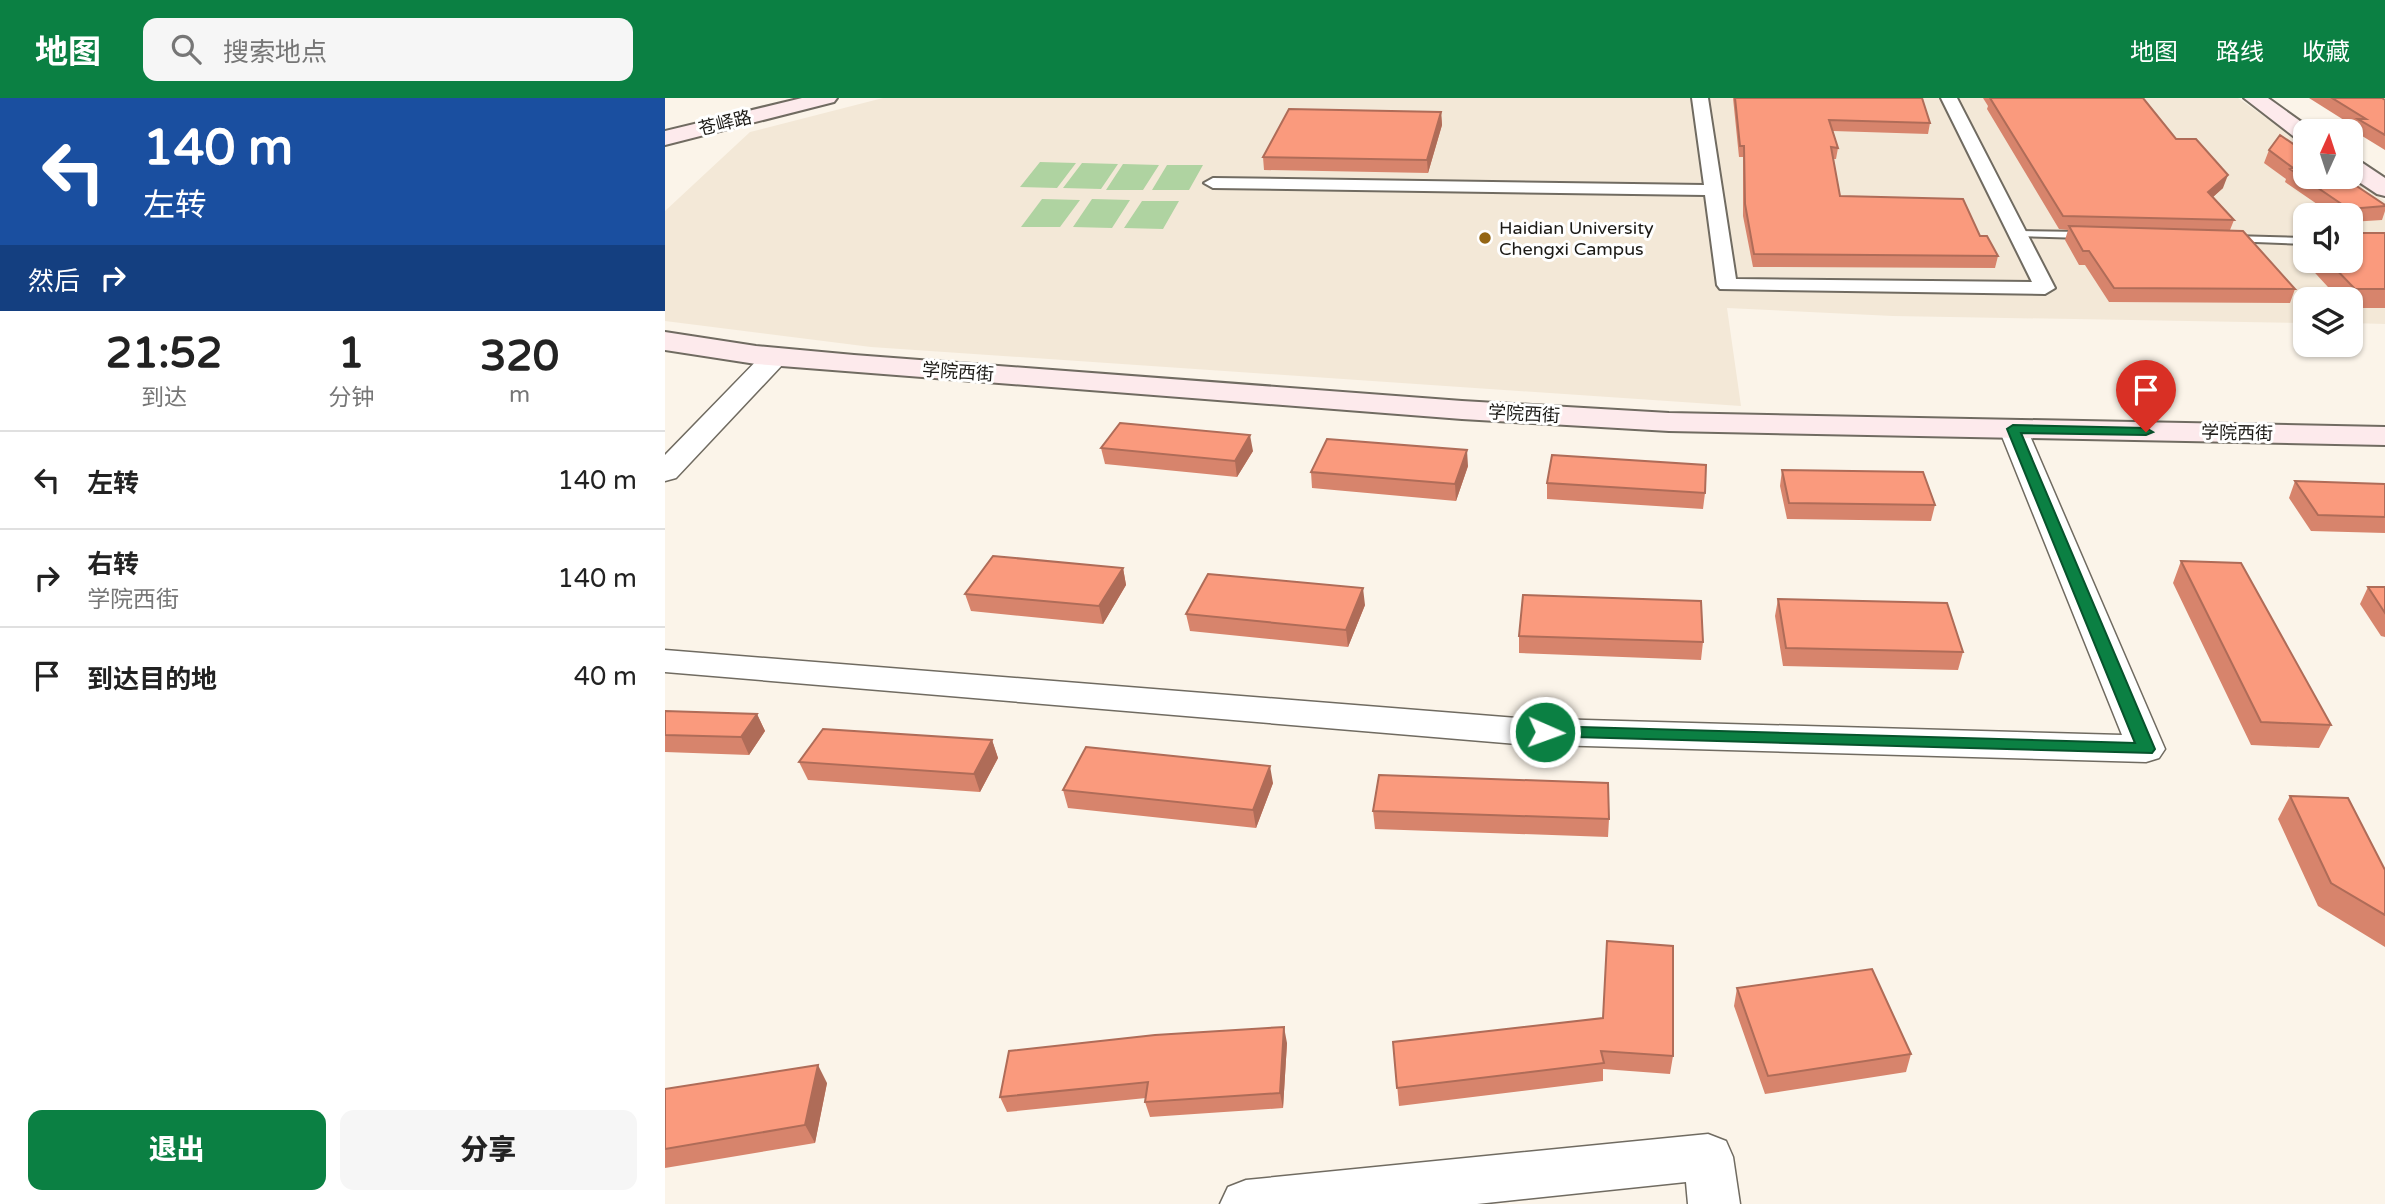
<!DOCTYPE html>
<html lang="zh">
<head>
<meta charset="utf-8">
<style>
	body { margin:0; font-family:"Varela Round","Noto Sans SC",sans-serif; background:#f6f6f6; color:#222; height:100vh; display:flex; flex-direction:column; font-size:26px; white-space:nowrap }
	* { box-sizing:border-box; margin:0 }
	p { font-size:23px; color:#767676 }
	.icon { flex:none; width:38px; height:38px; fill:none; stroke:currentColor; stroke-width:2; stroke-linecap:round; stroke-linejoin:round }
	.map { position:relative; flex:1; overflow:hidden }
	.drawer { display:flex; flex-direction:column; background:#fff; width:665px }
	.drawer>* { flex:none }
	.hud { background:#1a4fa0; color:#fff; overflow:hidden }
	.needle { width:46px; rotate:3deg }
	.fabs { position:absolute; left:1628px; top:21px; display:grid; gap:14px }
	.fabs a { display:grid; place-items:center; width:70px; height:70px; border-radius:14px; background:#fff; box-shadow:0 2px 5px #0004; font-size:35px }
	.pin { position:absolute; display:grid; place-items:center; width:60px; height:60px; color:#fff; margin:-72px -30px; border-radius:50% 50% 50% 0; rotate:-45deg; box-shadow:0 0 7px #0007 }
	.pin .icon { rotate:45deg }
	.me { position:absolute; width:77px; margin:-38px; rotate:92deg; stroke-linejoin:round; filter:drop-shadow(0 0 5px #0008) }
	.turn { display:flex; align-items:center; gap:24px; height:147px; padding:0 28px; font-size:32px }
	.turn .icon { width:91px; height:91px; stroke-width:2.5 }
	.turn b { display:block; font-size:49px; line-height:60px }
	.then { display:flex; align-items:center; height:66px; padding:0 28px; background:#0003; gap:14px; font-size:26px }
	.eta { display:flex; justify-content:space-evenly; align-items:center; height:119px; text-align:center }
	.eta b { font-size:42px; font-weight:800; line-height:49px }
	.button { display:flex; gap:14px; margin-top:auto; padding:14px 28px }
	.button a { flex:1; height:80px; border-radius:14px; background:#0b8043; color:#fff; font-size:28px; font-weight:800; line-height:80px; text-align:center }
	.button a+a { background:#f6f6f6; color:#222 }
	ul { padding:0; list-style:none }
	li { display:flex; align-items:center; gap:21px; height:98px; padding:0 28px; border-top:2px solid #e0e0e0 }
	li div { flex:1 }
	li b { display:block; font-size:26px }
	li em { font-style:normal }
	header { display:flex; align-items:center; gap:42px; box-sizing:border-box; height:98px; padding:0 35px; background:#0b8043; color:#fff }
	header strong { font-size:33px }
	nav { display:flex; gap:38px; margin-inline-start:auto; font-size:24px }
	.search { width:490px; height:63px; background:#f6f6f6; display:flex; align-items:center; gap:18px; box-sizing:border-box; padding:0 24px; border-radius:14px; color:#767676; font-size:26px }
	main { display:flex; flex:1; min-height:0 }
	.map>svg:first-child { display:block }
	.built { fill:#f3e8d7; fill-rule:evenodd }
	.green { fill:#afd3a1 }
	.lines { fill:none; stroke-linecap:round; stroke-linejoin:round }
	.service-casing { stroke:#706b61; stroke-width:4 }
	.minor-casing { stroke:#706b61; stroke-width:4 }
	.tertiary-casing { stroke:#706b61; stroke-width:3 }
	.secondary-casing { stroke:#706b61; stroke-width:4 }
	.service { fill:#fff; fill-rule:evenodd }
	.minor { fill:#fff; fill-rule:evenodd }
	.tertiary { fill:#fff; fill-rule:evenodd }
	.secondary { fill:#fdeaec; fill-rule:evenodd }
	.wall { fill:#d7846c }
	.shaded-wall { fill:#af6c58 }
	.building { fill:#fa9a7d; stroke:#af6c58; stroke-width:2 }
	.route { fill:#0b8043; stroke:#07532c; stroke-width:2 }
	.poi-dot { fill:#946514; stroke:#fff; stroke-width:2.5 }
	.labels { text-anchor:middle; stroke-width:6; stroke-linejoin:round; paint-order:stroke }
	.far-street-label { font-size:18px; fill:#1b1915; stroke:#fff }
	.far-poi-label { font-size:18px; fill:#1b1915; stroke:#fff; text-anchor:start }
</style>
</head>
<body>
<header>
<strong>地图</strong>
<div class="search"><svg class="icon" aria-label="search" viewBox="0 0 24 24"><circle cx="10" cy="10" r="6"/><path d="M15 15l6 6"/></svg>搜索地点</div>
<nav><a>地图</a><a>路线</a><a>收藏</a></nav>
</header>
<main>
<section class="drawer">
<div class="hud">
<div class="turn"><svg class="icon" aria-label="left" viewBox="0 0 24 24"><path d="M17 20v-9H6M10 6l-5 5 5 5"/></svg><div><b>140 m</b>左转</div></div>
<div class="then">然后<svg class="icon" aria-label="right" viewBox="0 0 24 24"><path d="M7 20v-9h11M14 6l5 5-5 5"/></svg></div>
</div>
<div class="eta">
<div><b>21:52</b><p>到达</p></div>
<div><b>1</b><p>分钟</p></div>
<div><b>320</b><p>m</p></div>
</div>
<ul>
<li><svg class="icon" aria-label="left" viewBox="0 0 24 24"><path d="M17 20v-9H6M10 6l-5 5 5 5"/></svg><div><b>左转</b></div><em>140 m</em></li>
<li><svg class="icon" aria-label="right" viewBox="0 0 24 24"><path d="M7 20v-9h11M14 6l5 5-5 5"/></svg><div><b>右转</b><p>学院西街</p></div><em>140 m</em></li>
<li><svg class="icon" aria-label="arrive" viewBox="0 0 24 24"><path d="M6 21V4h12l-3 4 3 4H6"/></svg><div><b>到达目的地</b></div><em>40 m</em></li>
</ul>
<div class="button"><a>退出</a><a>分享</a></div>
</section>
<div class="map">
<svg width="1720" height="1106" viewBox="0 0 1720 1106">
	<rect width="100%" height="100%" fill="#fbf4e9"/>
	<!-- built -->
	<path class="built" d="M218,0H1573L1640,47V79H1685L1720,103V226L1685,225V201H1640V225L1228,218L1062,210L1076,308L206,249L0,223V113L85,34ZM1640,117H1685V163H1640Z"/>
	<!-- green -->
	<path class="green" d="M375,64L411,65L392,90L355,89Z
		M417,65L453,66L436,91L398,90Z
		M458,66L494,67L478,92H441Z
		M502,67H538L524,92H487Z
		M377,101L415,102L395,129H356Z
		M427,101L465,102L447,130L408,129Z
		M477,103H514L498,131L459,130Z"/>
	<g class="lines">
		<!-- service casing -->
		<g class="service-casing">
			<path id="service" d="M1353,133L1418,134L1423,137L1418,140L1350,138L1348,136Z
				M1567,138L1640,140V146L1564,143V139Z"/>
		</g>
		<!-- minor casing -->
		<g class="minor-casing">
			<path id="minor" d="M1027,0H1043L1071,181L1367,184L1276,0H1292L1390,190L1380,196L1055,191L1052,187L1040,97L548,90L539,85L548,80L1039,87Z"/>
		</g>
		<!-- tertiary casing -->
		<g class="tertiary-casing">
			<path id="tertiary" d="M111,250L120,252L124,258L120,264L11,380L0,383V357L102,252Z
				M1348,322L1358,325L1362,331L1500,651L1494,660L1481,664L852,646L0,574V552L852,620L1457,637L1334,331L1338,325Z
				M1043,1036L1061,1043L1068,1059L1075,1106H1023L1021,1084L812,1106H555L563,1089L581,1082Z"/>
		</g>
		<!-- secondary casing -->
		<g class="secondary-casing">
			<path id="secondary" d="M137,0H172L169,4L0,47V33Z
				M1579,0H1603L1649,33H1640V42L1632,41Z
				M1685,60L1693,62L1720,80V98L1712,96L1685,78Z
				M0,234L91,248L189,257L797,303L1004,315L1720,329V347L1004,333L797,321L91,266L0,252Z"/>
		</g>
		<!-- service -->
		<use href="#service" class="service"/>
		<!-- minor -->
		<use href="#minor" class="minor"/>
		<!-- tertiary -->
		<use href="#tertiary" class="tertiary"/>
		<!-- secondary -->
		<use href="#secondary" class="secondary"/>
	</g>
	<!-- wall -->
	<path class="wall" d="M1068,0H1257L1265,25L1263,36L1168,33L1173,50L1171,61H1168L1175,98L1315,138L1333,158L1330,170L1088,169L1078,118V59H1074Z
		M1318,0H1478L1511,41L1558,90L1548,99L1569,122L1565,132L1630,191L1625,205L1444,204L1420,167H1414L1400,142L1403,132L1394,131L1322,11L1323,8Z
		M1644,0H1717L1720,2V52L1689,33L1690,29Z
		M776,14L777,27L763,75L599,72L598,59Z
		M1604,52L1720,107V113L1717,122L1685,124V117H1668L1620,84L1621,81L1599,65Z
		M1636,134H1640V163H1685L1720,135V210H1685V201H1674L1629,152Z
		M436,350L588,353L572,379L440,366Z
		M803,368L791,403L647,390L646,374Z
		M1117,372L1270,407L1266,423L1122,421L1115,388Z
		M1630,383L1720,386V435L1646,433L1624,400Z
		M882,385L1040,395L1038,411L882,401Z
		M1516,463L1666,627L1654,650L1586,647L1508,485Z
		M458,470L461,487L438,526L306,513L300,496Z
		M1703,489H1720V539L1716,538L1695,506Z
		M1113,501L1298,554L1293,572L1118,568L1110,518Z
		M700,507L683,549L525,533L521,516Z
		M854,538L1038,544L1036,562L854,555Z
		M0,613L92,616L100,633L84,657L0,654Z
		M327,642L333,660L315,694L143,682L134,664Z
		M608,685L591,730L403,710L398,692Z
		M1625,698L1720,772V849L1653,808L1613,721Z
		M708,713L944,721L943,739L710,731Z
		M1072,890L1246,956L1241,974L1100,996L1069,908Z
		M938,920L1008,958L1005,976L938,971V983L734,1008L728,944Z
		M622,945L618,1010L485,1019L480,1004L481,1000L342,1014L335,999Z
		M162,985L150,1045L0,1070V991Z"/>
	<!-- shaded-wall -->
	<path class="shaded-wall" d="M776,14L777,27L763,75L762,62Z
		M1563,77L1558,90L1539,107L1543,94Z
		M585,337L588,353L572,379L570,363Z
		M802,352L803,368L791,403L790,386Z
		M458,470L461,487L438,526L434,508Z
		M698,490L700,507L683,549L681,532Z
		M92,616L100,633L84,657L76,639Z
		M327,642L333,660L315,694L309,676Z
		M605,668L608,685L591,730L588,712Z
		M619,929L622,945L618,1010L615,995Z
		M153,967L162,985L150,1045L140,1027Z"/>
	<!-- building -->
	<path class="building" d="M1070,0H1257L1265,25L1164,22L1173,50L1166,49L1175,98L1298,101L1315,138H1322L1333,158L1089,156L1080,106L1079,48H1075Z
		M1325,0H1478L1511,41H1531L1563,77L1543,94L1569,122L1398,118Z
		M1667,0H1717L1720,2V37L1693,21H1701Z
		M624,11L776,14L762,62L598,59Z
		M1615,37L1640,54V79H1678L1720,107V108L1684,111L1625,71L1628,70L1604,52Z
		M1404,128L1578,133L1630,191L1449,190L1424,153H1418Z
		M1685,135H1720V191H1690L1663,163H1685Z
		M455,325L585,337L570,363L436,350Z
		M662,341L802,352L790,386L646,374Z
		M887,357L1041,367L1040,395L882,385Z
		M1117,372L1258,374L1270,407L1124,405Z
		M1630,383L1720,386V419L1653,417Z
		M328,458L458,470L434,508L300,496Z
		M1516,463L1576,465L1666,627L1596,624Z
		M543,476L698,490L681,532L521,516Z
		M1703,489H1720V515Z
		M858,497L1036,503L1038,544L854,538Z
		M1113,501L1282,505L1298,554L1121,550Z
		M0,613L92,616L76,639L0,637Z
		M158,631L327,642L309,676L134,664Z
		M421,649L605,668L588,712L398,692Z
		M714,677L943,685L944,721L708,713Z
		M1625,698L1683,700L1720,772V817L1666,785Z
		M942,843L1008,848V958L936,953L939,965L732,990L728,944L938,920Z
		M1207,871L1246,956L1103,978L1072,890Z
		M619,929L615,995L480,1004L483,984L335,999L344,953L490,937Z
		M153,967L140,1027L0,1051V991Z"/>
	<!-- route -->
	<path class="route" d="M1348,327L1481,330L1488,334L1481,337L1356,335L1490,651L1487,655L874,638L871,634L880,628L1470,645L1342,331Z"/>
	<!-- markers -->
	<circle class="poi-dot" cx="820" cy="140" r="7"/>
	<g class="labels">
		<!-- far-street labels -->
		<g class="far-street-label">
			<text transform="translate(60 25) rotate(-14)" y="6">苍峄路</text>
			<text transform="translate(293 274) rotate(4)" y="6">学院西街</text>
			<text transform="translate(859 316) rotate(3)" y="6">学院西街</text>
			<text transform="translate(1572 335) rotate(1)" y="6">学院西街</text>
		</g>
		<!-- far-poi labels -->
		<g class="far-poi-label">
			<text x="834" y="136">Haidian University<tspan x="834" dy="21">Chengxi Campus</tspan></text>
		</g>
	</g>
</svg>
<div class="fabs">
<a><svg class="needle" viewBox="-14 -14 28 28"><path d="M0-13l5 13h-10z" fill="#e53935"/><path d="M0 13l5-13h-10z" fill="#767676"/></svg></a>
<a><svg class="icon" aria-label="sound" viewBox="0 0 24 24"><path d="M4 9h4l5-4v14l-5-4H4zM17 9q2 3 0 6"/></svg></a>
<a><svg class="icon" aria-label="layers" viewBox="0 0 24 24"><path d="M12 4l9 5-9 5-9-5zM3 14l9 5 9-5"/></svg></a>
</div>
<div class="pin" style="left:1481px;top:334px;background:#d93025"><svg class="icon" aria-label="arrive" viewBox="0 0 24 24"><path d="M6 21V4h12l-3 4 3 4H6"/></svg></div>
<svg class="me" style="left:880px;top:634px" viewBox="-20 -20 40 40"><circle r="17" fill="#0b8043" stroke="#fff" stroke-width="3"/><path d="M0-11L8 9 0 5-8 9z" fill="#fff"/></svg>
</div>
</main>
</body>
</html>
